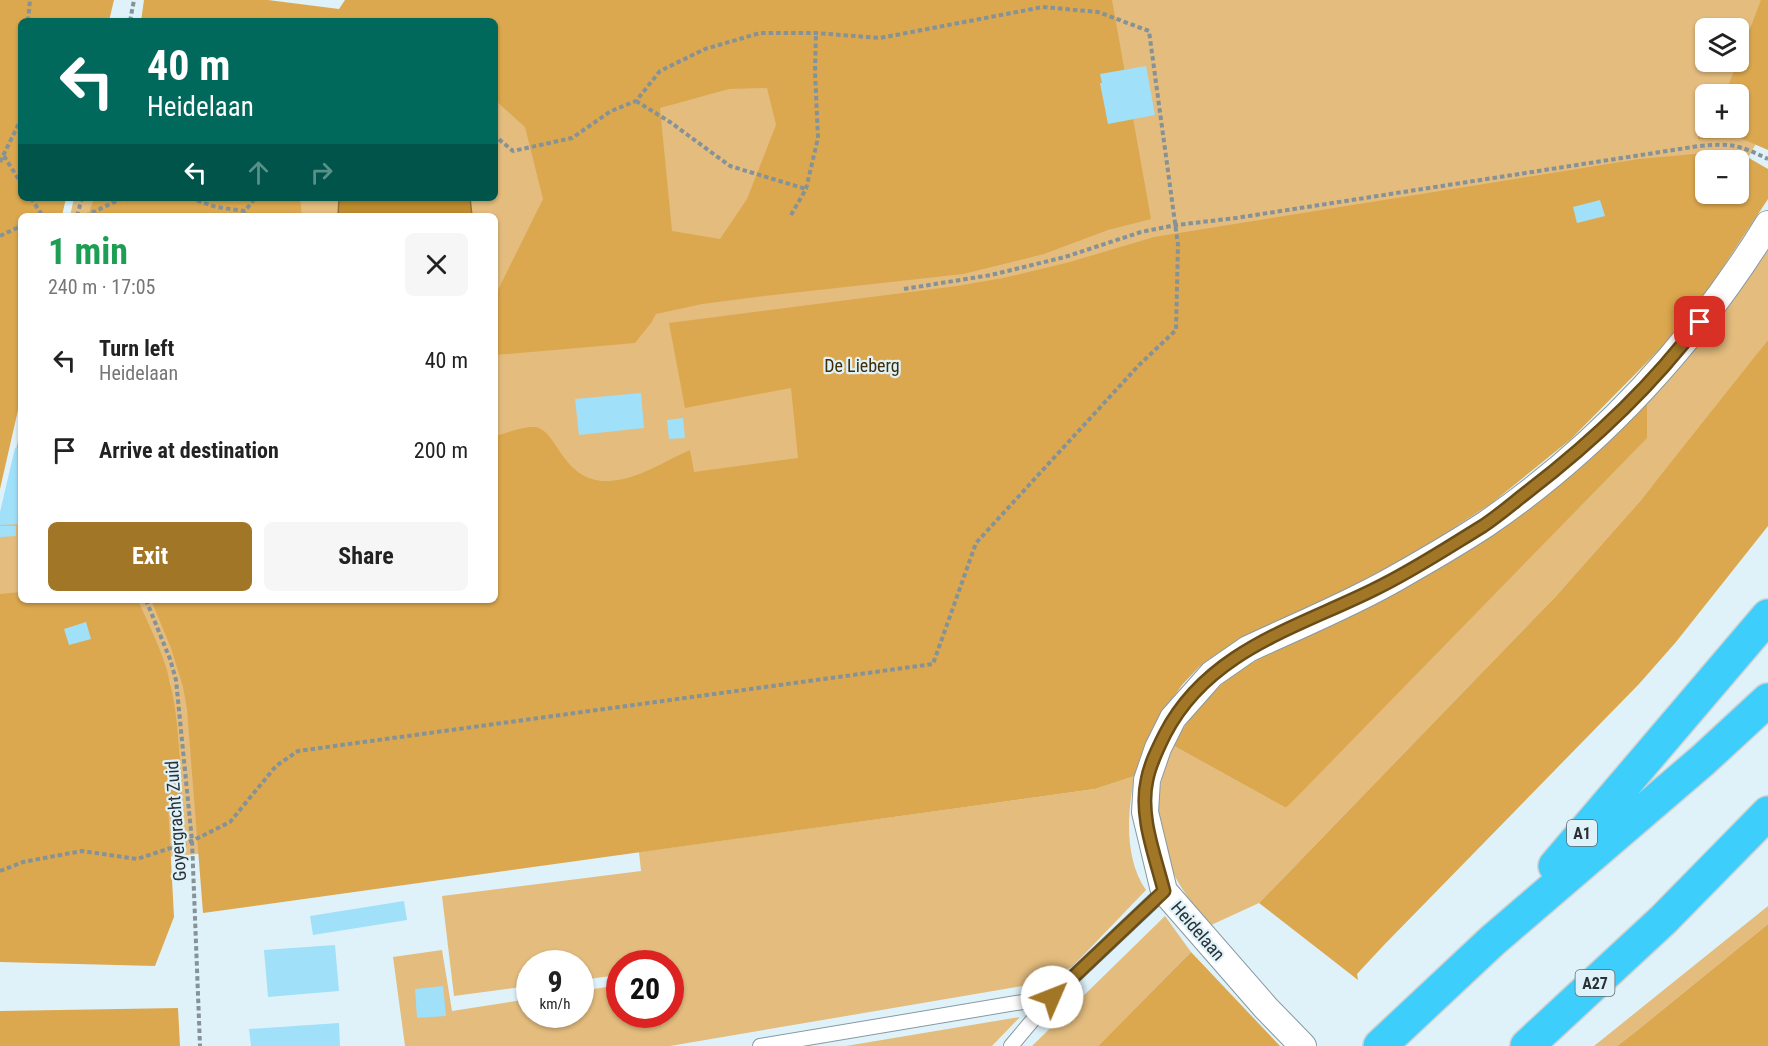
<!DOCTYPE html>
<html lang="en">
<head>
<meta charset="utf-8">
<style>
	body { margin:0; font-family:"Roboto Condensed",sans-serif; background:#f6f6f6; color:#222; height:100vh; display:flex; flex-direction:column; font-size:22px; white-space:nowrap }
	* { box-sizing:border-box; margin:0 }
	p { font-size:20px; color:#767676 }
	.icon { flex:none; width:33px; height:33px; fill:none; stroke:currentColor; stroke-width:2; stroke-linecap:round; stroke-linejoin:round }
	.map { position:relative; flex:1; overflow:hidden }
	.panel { position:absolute; left:18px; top:213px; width:480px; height:390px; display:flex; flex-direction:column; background:#fff; border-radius:9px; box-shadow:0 2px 4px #0004 }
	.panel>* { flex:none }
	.banner { position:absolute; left:18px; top:18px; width:480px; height:183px; border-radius:9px; box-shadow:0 2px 4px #0004; background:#00695c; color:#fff; overflow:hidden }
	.controls { position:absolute; left:1695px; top:18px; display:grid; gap:12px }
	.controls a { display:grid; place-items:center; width:54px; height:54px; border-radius:9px; background:#fff; box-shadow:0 2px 4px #0004; font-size:30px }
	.speed { position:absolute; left:516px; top:950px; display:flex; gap:12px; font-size:30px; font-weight:700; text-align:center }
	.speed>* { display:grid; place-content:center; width:78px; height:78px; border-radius:50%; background:#fff; box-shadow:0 2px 4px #0004; line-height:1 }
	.speed small { font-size:15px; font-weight:400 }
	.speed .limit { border:9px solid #d22; background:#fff; color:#111 }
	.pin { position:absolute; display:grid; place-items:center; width:51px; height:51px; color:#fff; margin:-26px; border-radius:12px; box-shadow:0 3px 9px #0006 }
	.me { position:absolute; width:66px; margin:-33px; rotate:46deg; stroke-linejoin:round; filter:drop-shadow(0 0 4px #0008) }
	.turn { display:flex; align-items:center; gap:21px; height:126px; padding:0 30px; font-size:27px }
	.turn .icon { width:78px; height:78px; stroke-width:2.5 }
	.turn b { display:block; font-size:42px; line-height:51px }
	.lanes { display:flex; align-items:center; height:57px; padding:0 30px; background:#0003; justify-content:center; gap:30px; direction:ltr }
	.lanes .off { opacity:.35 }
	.round { display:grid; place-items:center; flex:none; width:63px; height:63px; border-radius:9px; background:#f6f6f6 }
	.headline { display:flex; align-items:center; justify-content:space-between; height:102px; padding:0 30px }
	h1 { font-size:36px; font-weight:700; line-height:45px; color:#1e9e55 }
	.action { display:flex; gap:12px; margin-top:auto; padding:12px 30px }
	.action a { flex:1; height:69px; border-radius:9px; background:#a17626; color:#fff; font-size:24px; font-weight:700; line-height:69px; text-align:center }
	.action a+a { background:#f6f6f6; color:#222 }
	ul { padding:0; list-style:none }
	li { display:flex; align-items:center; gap:18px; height:90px; padding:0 30px }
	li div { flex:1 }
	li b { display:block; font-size:22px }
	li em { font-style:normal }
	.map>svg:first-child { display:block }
	.green { fill:#e3bc7e; fill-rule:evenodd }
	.forest { fill:#dca84f; fill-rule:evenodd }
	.water { fill:#be8b2e; stroke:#927030; stroke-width:1.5 }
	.building { fill:#a0e0f9 }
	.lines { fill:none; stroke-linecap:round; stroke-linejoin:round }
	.service-casing { stroke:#8799a1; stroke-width:16 }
	.minor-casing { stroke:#8799a1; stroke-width:28 }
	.motorway-casing { stroke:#d0d2d2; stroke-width:36 }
	.path { stroke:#859297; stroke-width:4; stroke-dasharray:4.5 3; stroke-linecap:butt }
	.service { stroke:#fff; stroke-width:14 }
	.minor { stroke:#fff; stroke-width:26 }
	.motorway { stroke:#3dcefc; stroke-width:33 }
	.route-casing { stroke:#694d19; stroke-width:15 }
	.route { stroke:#a17626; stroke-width:10 }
	.labels { text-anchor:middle; stroke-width:4.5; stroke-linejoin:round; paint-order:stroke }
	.shield { fill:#dff2fa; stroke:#606b6f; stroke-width:1.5 }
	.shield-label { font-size:16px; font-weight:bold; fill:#2a3134 }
	.park-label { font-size:18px; fill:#412c04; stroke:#dff2fa }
	.street-label { font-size:18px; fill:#2a3134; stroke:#dff2fa }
</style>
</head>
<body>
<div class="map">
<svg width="1768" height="1046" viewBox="0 0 1768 1046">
	<rect width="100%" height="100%" fill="#dff2fa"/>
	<!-- green -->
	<path class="green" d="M434,0H1768V123L1739,173L1738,160H1706V194L1197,529L1094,763L0,874V799L183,801L178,734L170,681L138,600H495V216H70L74,198H495V21ZM1706,28H1738V62H1706ZM1706,94H1738V128H1706Z
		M1768,250V340L1718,406L1641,500L1556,596L1259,903L1209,926C1198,911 1186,896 1177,880C1152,836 1152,791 1174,746L1286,808L1683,361L1730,304Z
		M21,428V593L0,596V520Z
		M1135,776C1127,811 1124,859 1146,890L1073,966L1046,982L670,1046H405L393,957L442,950L452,1011L529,999L530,1014H580L581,991L619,985L620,1014H670V963H620L619,975L581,980L580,963H530L529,986L454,996L442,896L641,871L639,852L1095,789Z
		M1768,906V924L1634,1033L1617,1046H1594Z
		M1165,916L1191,952L1098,1046H1032Z
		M1020,1017L992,1046H846Z"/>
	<!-- forest -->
	<path class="forest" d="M0,0H114L109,21H21V198H66L62,216H21V397L0,489Z
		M144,0H268L339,9L345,0H1112L1151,219L1108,230L1044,254L963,274L764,296L702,304L656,314L651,323L635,343L495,355L497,292L543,199L525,127L495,100V21H141ZM767,88L776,125L747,199L720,239L672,231L660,108L729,89Z
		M1761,0H1768V150L1740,138L1698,139L1701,111L1705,108L1706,128H1738V94H1721L1727,89Z
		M1717,152L1742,154L1768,169V199L1706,293L1663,346L1571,439L1492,503L1420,550L1348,588L1238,641L1199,667L1182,685L1156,723L1140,758L1135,776L1095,789L203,913L187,709L183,687L171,648L151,600H495V436C507,433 523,426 535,427C558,430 562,483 609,481C637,480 665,461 690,450L694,472L798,458L791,388L685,408L669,323L957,286L1003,278L1070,262L1154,237L1639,159ZM1706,160H1738V194H1706Z
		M94,198H300L302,216H88Z
		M1768,340V526L1676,642L1639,684L1384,945L1357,974L1358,980L1259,903L1556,596L1641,500Z
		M1647,401V438L1286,808L1174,746L1180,733L1196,710L1230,676L1265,655L1372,605L1436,570Z
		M21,592V600H138C149,626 164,654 170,682C179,720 180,762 183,801L168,803L174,917L155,966L0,962V594Z
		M1768,924V1046H1617L1634,1033Z
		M1191,952L1280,1046H1098Z
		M178,1008L180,1046H0V1011Z"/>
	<!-- water -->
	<path class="water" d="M339,198H470L472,216H338Z"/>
	<!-- building -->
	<path class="building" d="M1146,66L1155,115L1108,124L1100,83H1102L1100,74Z
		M1600,200L1605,216L1577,223L1573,207Z
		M641,393L644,428L579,435L575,399Z
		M683,418L685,438L669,439L667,420Z
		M15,448L21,449V524L0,525V512Z
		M0,526H16V536L0,537Z
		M86,622L91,639L69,645L64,629Z
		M404,901L407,920L313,935L310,916Z
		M335,945L339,991L268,997L264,950Z
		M443,986L446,1016L417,1018L415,989Z
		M339,1023L340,1046H251L249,1029Z"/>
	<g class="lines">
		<!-- service casing -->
		<g class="service-casing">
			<path id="service" d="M760,1046L1052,997L1164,891
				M1011,1046L1052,997"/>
		</g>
		<!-- minor casing -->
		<g class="minor-casing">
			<path id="minor" d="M1303,1046L1266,1008L1164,891L1145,812L1147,780L1158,748L1173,718L1212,674L1248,649C1297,626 1349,605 1396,578C1426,561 1457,543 1486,524C1600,446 1696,341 1768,224"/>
		</g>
		<!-- motorway casing -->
		<g class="motorway-casing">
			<path id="motorway" d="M1555,866L1768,616
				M1380,1046L1492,941L1703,760L1768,700
				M1527,1046L1663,920L1768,813"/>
		</g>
		<!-- path -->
		<path class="path" d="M28,21L30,0
			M130,21L134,0
			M636,101L670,122L730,166L806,189
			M4,156L21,183
			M0,162L21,119
			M31,198L42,215L45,216
			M190,198L216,207L245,211L255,198
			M791,215L806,189L818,138L815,72L816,33
			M77,216L82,198
			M85,216L123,198
			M0,236L21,226
			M904,289L991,275L1065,257L1141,232L1176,225L1236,218L1699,146C1732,143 1739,145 1768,159
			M146,600L170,659L176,680L192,841L200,1046
			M0,871L23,862L82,851L137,859L192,841L230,822L276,766L298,751L933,664L976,543L1138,366L1176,330L1178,245L1149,31L1098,12L1043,7L880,38L816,33H760L705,49L660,71L636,101L611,111L572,138L513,151L495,136"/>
		<!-- service -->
		<use href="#service" class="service"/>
		<!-- minor -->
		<use href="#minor" class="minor"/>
		<!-- motorway -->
		<use href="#motorway" class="motorway"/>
	</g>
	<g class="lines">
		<!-- route casing -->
		<g class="route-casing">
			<path id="route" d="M1052,997L1164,891C1155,855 1139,816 1147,780C1150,764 1158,748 1165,734C1208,651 1296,628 1373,590C1411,572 1447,548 1483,526C1498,516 1512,504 1526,493C1590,444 1652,386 1700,322"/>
		</g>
		<!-- route -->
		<use href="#route" class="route"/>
	</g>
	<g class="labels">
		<!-- shield labels -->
		<g class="shield">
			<rect x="1567" y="820" width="30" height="26" rx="4.5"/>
			<rect x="1575.5" y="970" width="39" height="26" rx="4.5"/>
		</g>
		<g class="shield-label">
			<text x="1582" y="839">A1</text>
			<text x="1595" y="989">A27</text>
		</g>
		<!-- park labels -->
		<g class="park-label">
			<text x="862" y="372">De Lieberg</text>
		</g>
		<!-- street labels -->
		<g class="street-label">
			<text transform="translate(176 821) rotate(-94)" y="6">Goyergracht Zuid</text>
			<text transform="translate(1198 931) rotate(49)" y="6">Heidelaan</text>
		</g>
	</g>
</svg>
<div class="controls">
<a><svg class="icon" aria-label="layers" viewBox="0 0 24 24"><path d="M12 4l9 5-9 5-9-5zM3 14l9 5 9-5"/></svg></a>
<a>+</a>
<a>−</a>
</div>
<div class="speed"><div>9<small>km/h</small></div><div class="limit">20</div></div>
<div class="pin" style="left:1700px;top:322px;background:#d93025"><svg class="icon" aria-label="arrive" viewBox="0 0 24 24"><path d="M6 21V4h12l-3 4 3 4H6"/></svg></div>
<svg class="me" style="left:1052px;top:997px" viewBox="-20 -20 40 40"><circle r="19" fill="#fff"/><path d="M0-13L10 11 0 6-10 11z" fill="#a17626"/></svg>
<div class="banner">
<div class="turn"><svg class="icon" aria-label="left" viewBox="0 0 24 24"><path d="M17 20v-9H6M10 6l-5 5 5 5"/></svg><div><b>40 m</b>Heidelaan</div></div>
<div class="lanes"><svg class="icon" aria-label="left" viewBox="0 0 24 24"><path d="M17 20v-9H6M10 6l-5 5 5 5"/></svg><svg class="icon off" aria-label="ahead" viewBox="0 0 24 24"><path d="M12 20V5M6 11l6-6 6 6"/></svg><svg class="icon off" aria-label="right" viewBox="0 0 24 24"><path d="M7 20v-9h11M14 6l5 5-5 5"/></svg></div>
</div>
<section class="panel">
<div class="headline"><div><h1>1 min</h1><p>240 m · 17:05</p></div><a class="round"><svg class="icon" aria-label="close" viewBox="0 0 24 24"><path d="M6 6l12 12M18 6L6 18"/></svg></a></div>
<ul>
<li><svg class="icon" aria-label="left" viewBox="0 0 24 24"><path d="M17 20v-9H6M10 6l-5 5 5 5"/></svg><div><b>Turn left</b><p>Heidelaan</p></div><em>40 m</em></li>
<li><svg class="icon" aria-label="arrive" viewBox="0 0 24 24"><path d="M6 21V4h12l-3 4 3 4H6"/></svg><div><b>Arrive at destination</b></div><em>200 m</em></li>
</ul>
<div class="action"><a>Exit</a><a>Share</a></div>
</section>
</div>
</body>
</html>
